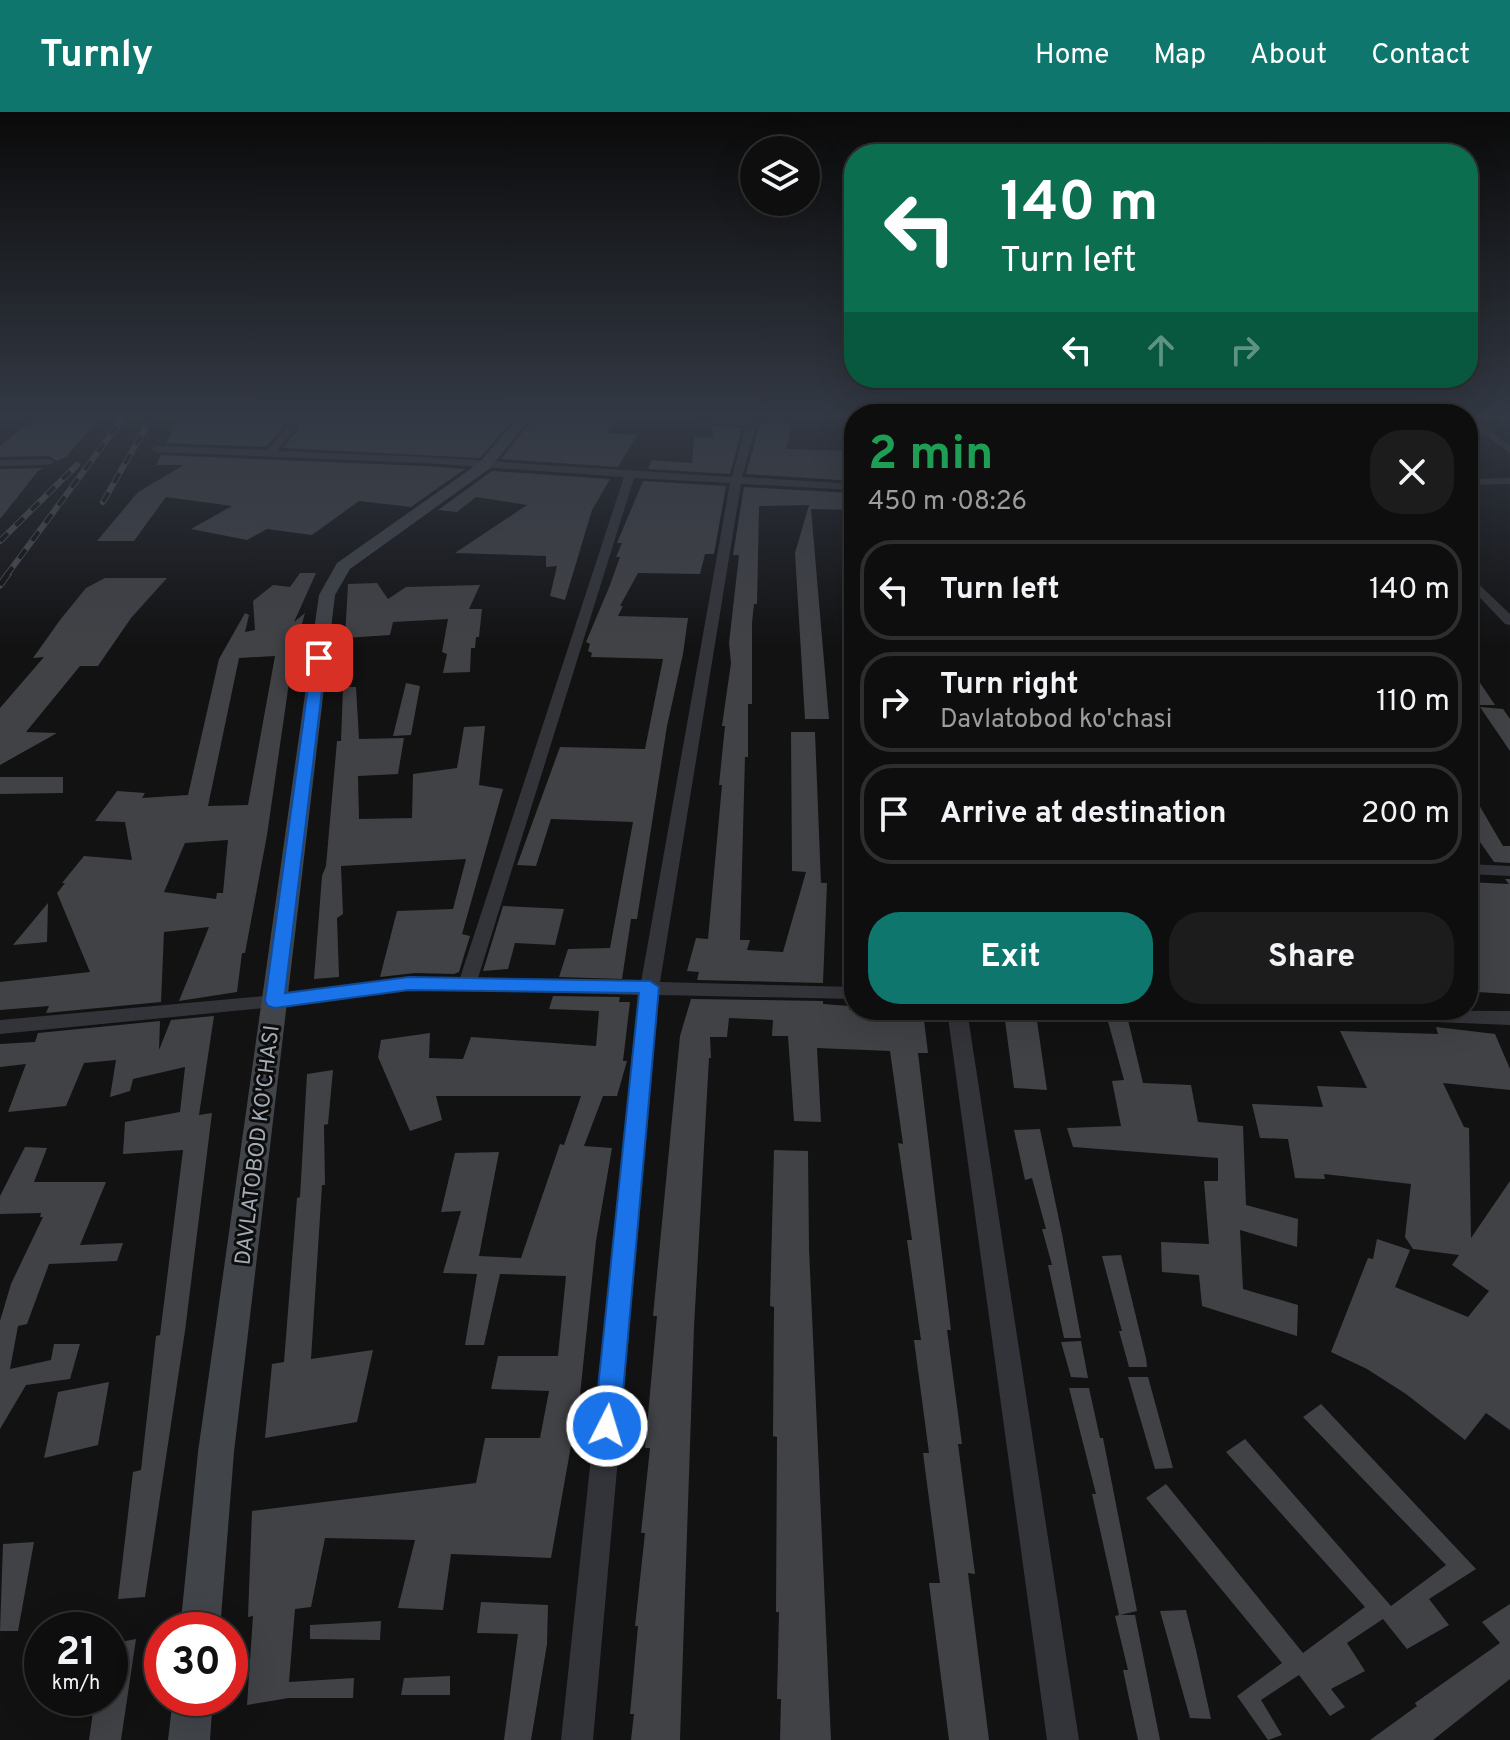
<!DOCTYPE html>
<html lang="en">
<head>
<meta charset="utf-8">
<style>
	body { margin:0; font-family:Overpass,sans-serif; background:#1c1c1c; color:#f1f3f6; height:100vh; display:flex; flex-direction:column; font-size:30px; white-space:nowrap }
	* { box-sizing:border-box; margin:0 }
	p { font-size:26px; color:#9b9c9e }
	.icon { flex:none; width:44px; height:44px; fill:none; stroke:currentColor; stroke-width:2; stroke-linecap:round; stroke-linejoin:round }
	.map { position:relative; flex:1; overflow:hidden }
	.details { position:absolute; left:844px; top:292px; width:634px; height:616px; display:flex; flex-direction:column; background:#0e0e0e; border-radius:32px; box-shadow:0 8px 32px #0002,0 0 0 2px #2e2e2e }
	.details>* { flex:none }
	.hud { position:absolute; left:844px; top:32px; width:634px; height:244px; border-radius:32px; box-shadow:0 8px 32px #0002,0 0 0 2px #2e2e2e; background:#0b6e4f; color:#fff; overflow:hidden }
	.buttons { position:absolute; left:740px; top:24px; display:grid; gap:16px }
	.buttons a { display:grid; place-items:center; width:80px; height:80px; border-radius:50%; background:#0e0e0e; box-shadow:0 8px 32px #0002,0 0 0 2px #2e2e2e; font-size:40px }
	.speed { position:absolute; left:24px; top:1500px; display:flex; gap:16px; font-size:40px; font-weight:700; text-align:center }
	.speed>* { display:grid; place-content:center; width:104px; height:104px; border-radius:50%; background:#0e0e0e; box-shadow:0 8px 32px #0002,0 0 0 2px #2e2e2e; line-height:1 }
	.speed small { font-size:20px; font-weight:400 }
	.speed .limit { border:12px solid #d22; background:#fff; color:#111 }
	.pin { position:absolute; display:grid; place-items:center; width:68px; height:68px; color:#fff; margin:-34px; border-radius:16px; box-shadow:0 4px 12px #0006 }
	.me { position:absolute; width:88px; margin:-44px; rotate:5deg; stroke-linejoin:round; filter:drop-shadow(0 0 6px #0008) }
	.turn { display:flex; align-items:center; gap:28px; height:168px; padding:0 24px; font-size:36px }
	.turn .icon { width:104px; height:104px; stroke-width:2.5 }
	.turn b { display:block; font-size:56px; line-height:68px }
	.lanes { display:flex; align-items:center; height:76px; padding:0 24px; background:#0003; justify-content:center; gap:40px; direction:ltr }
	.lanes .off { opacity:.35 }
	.round { display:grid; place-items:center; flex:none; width:84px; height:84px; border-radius:32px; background:#1c1c1c }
	.head { display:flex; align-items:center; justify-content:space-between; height:136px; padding:0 24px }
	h1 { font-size:48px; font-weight:700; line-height:60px; color:#1e9e55 }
	.primary-button { display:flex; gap:16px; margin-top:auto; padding:16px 24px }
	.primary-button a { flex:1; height:92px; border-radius:32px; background:#0f766e; color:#fff; font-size:32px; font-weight:700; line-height:92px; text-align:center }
	.primary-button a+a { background:#1c1c1c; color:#f1f3f6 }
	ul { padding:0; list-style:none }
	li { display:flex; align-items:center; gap:24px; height:100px; margin:0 16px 12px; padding:0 8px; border:4px solid #2e2e2e; border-radius:32px }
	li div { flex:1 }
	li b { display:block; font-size:30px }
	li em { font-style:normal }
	header { display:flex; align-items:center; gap:48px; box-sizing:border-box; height:112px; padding:0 40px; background:#0f766e; color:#fff }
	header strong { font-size:38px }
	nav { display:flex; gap:44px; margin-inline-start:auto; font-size:28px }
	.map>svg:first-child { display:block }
	.building { fill:#414246; fill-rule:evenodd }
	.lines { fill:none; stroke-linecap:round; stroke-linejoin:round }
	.street { fill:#333439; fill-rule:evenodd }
	.secondary { fill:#414449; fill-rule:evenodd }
	.rail-far1-casing { stroke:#4a4d52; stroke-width:6 }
	.rail-casing { stroke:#4a4d52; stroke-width:7 }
	.rail-far1 { stroke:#0d0d0e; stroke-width:4; stroke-dasharray:11; stroke-linecap:butt }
	.rail { stroke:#0d0d0e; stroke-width:5; stroke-dasharray:14; stroke-linecap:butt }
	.route { fill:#1a73e8; stroke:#114b97; stroke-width:2 }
	.labels { text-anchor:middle; stroke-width:6; stroke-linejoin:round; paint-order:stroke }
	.street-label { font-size:22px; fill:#a3abb5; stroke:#0d0d0e }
</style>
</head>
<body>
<header>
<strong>Turnly</strong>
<nav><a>Home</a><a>Map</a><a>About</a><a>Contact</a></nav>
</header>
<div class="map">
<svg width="1510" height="1628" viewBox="0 0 1510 1628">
	<rect width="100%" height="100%" fill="#121213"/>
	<!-- building -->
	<path class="building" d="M36,306H100L67,344L57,349L49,344L0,345V334Z
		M239,306H283V315L266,335L166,331L177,310Z
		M299,306L348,308L514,306L480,346L283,336L298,318Z
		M534,306H617L607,321L637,323L618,355L501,347Z
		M767,306H785L784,311L791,312L786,337L854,339V369L746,362L760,312H766Z
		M712,314L742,316L730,362L648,357L652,348L692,351L694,325L713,326Z
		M161,343L425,354L465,357L411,395L359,389L312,423L267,417L247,428L191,417L232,394L166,385L134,429H97L138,380L184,353H156Z
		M44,356L38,359L0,407V357Z
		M492,359L610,367L592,398L565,488L550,484L557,454L546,455V444L455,441L527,393L476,385L457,400L438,398Z
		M643,369L726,374L714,442H705L700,462L638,461L620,494H623L618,504L688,506L683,542L667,614L637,807H631L622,867L559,865L568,837L610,836L633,710L551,707L536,754L517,753L560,635L645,637L663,547L591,545L592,541L588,539L590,532L586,530L610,473L620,445H616L622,431H617Z
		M744,375L854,381V398L811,397L829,607H805L795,441L809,393L759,394L757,492H754L752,511V592H748V645H745L740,828H750L747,838L783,840L806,760L792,759L791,620H815L821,771H827L823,871L697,868L699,860L687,859L696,826L708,827L722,673H719L725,614H722L731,551L729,531L739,443H733Z
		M300,461H316L294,510L305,501L293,543L267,723L245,841H242L237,880L179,889L209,815L164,820L161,890L46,901L49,894L0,898V870L90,860L57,781L65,771H62L84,744L132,748L125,710L95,709L117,679L145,681L142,686L188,683L219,547L245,501L249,503L245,520L255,518L253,489L273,473L290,475ZM275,544L248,693L208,694L239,546ZM228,728L223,781H217L216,787L164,780L185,731Z
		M105,466H167L131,506L98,554H80L26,620L57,621L0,653V596L44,545L33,546L60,508L86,476Z
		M377,471L388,487L406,475L480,473L469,497H482L479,525H476L475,536H471L470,560L443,561L447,542L442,540L448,507L393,510L390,523L345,526L348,472Z
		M1468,553L1495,593H1474L1468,584Z
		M406,571L420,574L411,623L393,624Z
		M343,575H356L359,627L404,626L398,662L358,664L359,707L412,706L413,662L457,656L464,615L485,614L479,673L503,677L462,822L470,824L459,860L454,862L415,861L380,865L397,799L453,797L466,747L341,754L343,802L337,806L339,865L314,867L322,764L326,754L337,629H341Z
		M1480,595L1503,597L1510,607V639Z
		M0,665H63V681L0,682Z
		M1468,674L1503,734H1510V751L1494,750L1480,730H1476L1468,716Z
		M1505,767H1510V882L1477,880L1468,866V770L1509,772Z
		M48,791L47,830L13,833Z
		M503,794L564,797L555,833L515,831L508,857L483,859Z
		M553,884L620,885L619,890H630L623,949H627L617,984H603L584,1034L612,1036L596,1129L580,1283L551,1446L451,1442L443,1498L398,1496L415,1428L325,1426L311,1495L295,1497L289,1570L354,1566L353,1586H289L247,1593L253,1504L248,1505L252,1399L476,1371L485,1326H540L549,1279L491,1277L498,1244H558L566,1164L500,1162L484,1233H465L477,1162L443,1161L461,1099L441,1100L455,1041L499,1040L479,1144L521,1146L560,1032L564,1033L581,984H436L442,1008L410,1019L378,945L381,928L430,921L429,946L463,947L471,925L596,934L599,899L549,897Z
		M691,887L823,889V892L849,894V898L923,900L928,941H918L951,1218H947L962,1332H958L975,1462L968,1461L989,1628H949L929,1471H940L923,1341H929L914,1228H921L907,1128H912L898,1031L903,1032L890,939L817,936L821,1010L794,1009L788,924H772L773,908L729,906L727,925H710L711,946H709L694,1215L680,1628H631L634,1602H630L638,1514H635L645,1421H641L650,1336H645L657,1204H653L680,924Z
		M1004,901L1036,902L1047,978L1014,976Z
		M214,904L199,1003L212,1001L185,1219L145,1485L118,1487L133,1360L141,1358L156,1224L160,1223L183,1038L123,1042L125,1010L180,1000L185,955L133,967L130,979L110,985L116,948L84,951L66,994L8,1000L26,952L0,955V932L35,930L38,921L160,909L159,938L171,908Z
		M1107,906L1128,908L1143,971L1191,973L1198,1010L1243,1014L1246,1093L1298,1107L1297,1135L1240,1118L1243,1177L1298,1193L1297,1224L1202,1194L1199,1163L1162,1160L1161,1130L1209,1132L1204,1069H1218V1046L1073,1035L1067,1016L1121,1014L1112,969L1124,968Z
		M1436,915L1495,922L1510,957V978L1443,971L1464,1015L1469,1016L1471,1126L1510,1069V1318L1486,1301L1465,1328L1406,1282L1367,1257L1331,1240L1368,1146L1373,1147L1377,1127L1410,1138L1395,1175L1468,1205L1489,1179L1452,1153L1459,1143L1413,1137L1405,1125L1411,1072L1324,1062L1325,1067L1295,1066L1288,1027L1260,1026L1252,992L1323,995L1317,974L1367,976L1340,919L1438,922Z
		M333,958L328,1012L324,1013L325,1073H322L311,1247L373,1238L357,1310L265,1326L272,1252L284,1250L297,1086L300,1085L307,962Z
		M1040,1017L1062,1122L1081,1226H1064L1048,1153H1052L1042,1117H1046L1032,1066L1025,1068L1014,1018Z
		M25,1035L47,1036L34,1070H106L80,1133L123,1131L117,1149L49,1152L27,1212L18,1214L10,1257L51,1248L54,1232H80L70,1267L26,1273L0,1317V1209L11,1172L43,1105H40L41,1101L0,1102V1084Z
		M774,1038L808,1039L809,1136L831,1628H780L781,1587H777L779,1500H776L777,1325L773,1324L774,1195L770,1194Z
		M1121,1143L1146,1246L1147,1255H1129L1119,1219H1122L1102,1144Z
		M1081,1229L1088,1266L1071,1265L1061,1230Z
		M1128,1265H1148L1173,1356L1155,1357Z
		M109,1270L98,1333L44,1346L58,1280Z
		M1069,1276H1089L1100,1326H1103L1137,1499L1120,1503H1135L1160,1628H1138L1123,1558H1128L1115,1504L1119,1503L1092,1382H1096Z
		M1321,1292L1476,1457L1429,1487L1449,1513L1407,1537L1383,1507L1347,1531L1365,1559L1331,1577L1345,1595L1330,1604L1299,1563L1261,1588L1282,1623L1268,1628L1237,1584L1282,1551L1146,1386L1166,1372L1303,1541L1365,1495L1226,1340L1245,1327L1391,1494L1446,1453L1303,1305Z
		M34,1430L18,1519H0L3,1432Z
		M481,1490L548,1493L547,1532L531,1628H504L518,1522L477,1521Z
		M1510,1492V1567L1433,1628H1370L1417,1594L1415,1591L1500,1531L1482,1510Z
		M1186,1498L1196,1538L1211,1607L1190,1606L1160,1499Z
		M381,1509L380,1528L310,1527V1513Z
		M136,1527L121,1628H89L95,1586H110V1532Z
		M450,1564V1583H401L404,1566Z"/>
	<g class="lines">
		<!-- street -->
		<path class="street" d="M286,306H296V316L277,339L425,345L732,365L746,313L692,309L687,306H758L742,365L854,372V378L741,372L660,870L854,875V887L659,883L593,1628H561L640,883L409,877L275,895L0,922V908L275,883L409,865L460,866L624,365L425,351L156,340L151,337L156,334L267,338L286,316ZM634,366L730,371L641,870L478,866Z
			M1468,306H1474L1510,333V341L1468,311Z
			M0,348L49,347L54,350L49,353L0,354Z
			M1510,366V372L1468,373V367Z
			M1468,462L1510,502V513L1505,512L1468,473Z
			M1468,752L1510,754V764L1468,762Z
			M947,898H967L1079,1628H1047Z
			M1302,898L1510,899V913L1312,905Z"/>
		<!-- secondary -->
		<path class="secondary" d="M518,306H531L489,357L350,457L335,483L234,1340L220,1518H180L198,1340L319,483L337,451L479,351Z
			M173,1586H213L210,1628H168Z"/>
		<!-- rail-far1 casing -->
		<g class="rail-far1-casing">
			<path id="rail-far1" d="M103,390L151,306
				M0,429L77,353
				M6,464L123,306"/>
		</g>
		<!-- rail casing -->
		<g class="rail-casing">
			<path id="rail" d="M0,473L8,462"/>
		</g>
		<!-- rail-far1 -->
		<use href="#rail-far1" class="rail-far1"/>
		<!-- rail -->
		<use href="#rail" class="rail"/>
	</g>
	<!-- sky -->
	<linearGradient id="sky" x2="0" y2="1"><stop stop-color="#0a0a0a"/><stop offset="0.57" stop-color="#333944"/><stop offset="1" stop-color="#333944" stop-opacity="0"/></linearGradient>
	<rect width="1510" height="534" fill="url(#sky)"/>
	<!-- route -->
	<path class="route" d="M319,541L326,546L285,881L409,865L650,869L659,875L620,1314L617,1323L607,1326L598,1323L594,1314L639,881L409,878L275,896L268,894L265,889L312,546Z"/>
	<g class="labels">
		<!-- street labels -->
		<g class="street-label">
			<text transform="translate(256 1033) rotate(-83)" y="8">DAVLATOBOD KO'CHASI</text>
		</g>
	</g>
</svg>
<div class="buttons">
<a><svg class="icon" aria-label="layers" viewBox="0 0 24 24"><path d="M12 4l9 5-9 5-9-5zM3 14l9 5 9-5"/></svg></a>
</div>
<div class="speed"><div>21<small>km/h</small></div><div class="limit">30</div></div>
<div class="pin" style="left:319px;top:546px;background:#d93025"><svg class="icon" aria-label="arrive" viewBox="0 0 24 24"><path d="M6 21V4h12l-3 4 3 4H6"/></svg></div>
<svg class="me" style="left:607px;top:1314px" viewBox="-20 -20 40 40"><circle r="17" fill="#1a73e8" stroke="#fff" stroke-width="3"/><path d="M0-11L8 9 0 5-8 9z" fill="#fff"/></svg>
<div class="hud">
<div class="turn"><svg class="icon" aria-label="left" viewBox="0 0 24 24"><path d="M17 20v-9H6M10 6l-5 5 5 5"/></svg><div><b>140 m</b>Turn left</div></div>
<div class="lanes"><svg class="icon" aria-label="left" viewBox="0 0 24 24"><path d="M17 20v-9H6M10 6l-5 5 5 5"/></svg><svg class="icon off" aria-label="ahead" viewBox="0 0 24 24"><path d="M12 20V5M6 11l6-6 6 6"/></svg><svg class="icon off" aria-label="right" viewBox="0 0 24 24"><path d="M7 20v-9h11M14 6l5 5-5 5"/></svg></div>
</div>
<section class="details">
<div class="head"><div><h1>2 min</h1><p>450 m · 08:26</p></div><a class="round"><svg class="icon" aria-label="close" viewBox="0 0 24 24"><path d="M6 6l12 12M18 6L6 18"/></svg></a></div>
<ul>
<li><svg class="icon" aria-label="left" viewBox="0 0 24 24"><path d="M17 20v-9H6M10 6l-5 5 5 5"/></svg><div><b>Turn left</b></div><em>140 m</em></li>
<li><svg class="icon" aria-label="right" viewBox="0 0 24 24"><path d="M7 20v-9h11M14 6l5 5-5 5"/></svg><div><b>Turn right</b><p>Davlatobod ko'chasi</p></div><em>110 m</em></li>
<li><svg class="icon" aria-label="arrive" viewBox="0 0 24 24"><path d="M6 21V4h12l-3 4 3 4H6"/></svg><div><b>Arrive at destination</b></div><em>200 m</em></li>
</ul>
<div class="primary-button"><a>Exit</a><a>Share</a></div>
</section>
</div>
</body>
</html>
